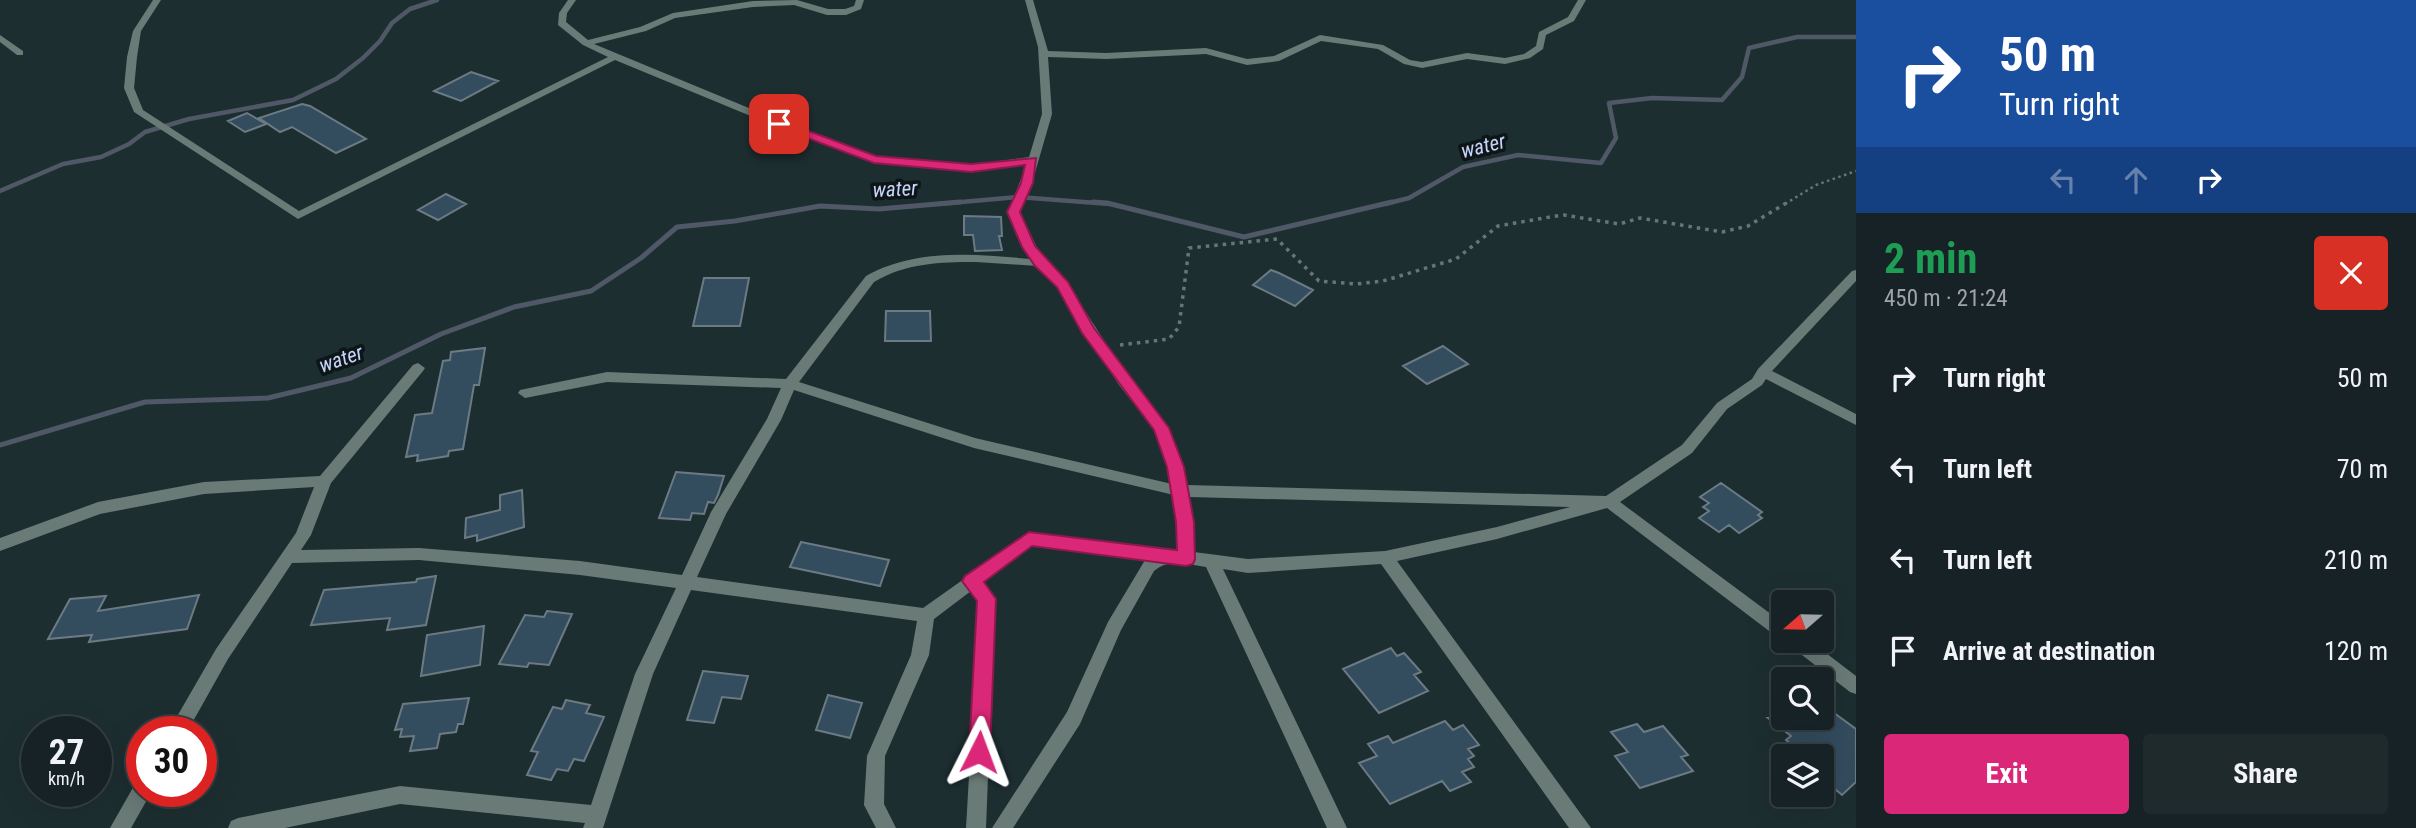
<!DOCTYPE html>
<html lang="en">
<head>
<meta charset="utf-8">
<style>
	body { margin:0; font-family:"Roboto Condensed",sans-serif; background:#1f2a2d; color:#f1f3f6; height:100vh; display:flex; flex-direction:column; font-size:26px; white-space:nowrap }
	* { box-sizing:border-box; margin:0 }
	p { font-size:23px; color:#9ea4a7 }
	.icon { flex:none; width:38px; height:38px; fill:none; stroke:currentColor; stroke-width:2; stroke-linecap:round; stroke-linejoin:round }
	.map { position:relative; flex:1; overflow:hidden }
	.drawer { display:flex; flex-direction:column; background:#162225; width:560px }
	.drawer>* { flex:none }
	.banner { background:#1a4fa0; color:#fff; overflow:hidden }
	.needle { width:46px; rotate:250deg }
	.tools { position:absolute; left:1771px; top:590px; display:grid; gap:14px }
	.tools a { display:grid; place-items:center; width:63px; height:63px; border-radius:7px; background:#162225; box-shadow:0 7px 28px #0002,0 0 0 2px #353f42; font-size:35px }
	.speed { position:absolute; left:21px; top:716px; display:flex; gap:14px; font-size:35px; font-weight:700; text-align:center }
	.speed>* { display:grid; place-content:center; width:91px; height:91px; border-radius:50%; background:#162225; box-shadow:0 7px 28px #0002,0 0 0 2px #353f42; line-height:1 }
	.speed small { font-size:18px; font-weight:400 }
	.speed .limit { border:10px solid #d22; background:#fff; color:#111 }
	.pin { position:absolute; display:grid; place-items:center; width:60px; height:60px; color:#fff; margin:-30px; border-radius:14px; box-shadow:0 4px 10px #0006 }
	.me { position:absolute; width:77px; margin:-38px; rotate:3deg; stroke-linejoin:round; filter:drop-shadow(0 0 5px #0008) }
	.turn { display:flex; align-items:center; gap:24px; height:147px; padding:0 28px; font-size:32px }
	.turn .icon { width:91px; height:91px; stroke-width:2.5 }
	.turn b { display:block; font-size:49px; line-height:60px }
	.lanes { display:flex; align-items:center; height:66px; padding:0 28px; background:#0003; justify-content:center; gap:35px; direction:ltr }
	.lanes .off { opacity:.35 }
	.round { display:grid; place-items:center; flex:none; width:74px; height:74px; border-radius:7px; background:#1f2a2d }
	.head { display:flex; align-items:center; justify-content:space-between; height:119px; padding:0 28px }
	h1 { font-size:42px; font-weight:700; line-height:52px; color:#1e9e55 }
	.action { display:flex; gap:14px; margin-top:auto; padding:14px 28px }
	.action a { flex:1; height:80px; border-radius:7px; background:#db2777; color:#fff; font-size:28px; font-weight:700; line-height:80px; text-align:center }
	.action a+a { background:#1f2a2d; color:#f1f3f6 }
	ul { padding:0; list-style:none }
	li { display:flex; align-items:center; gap:21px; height:91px; padding:0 28px }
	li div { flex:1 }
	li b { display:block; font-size:26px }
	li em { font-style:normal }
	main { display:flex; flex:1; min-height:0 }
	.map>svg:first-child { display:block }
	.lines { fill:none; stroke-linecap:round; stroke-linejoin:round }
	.stream-far1 { stroke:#505766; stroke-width:4.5 }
	.stream { stroke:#505766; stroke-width:5 }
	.building { fill:#334c5e; stroke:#6c7a84; stroke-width:2 }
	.path-far1 { stroke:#677578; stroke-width:2.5; stroke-dasharray:2.5 3.5; stroke-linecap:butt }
	.path { stroke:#677578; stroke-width:3.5; stroke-dasharray:3.5 5; stroke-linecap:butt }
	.street { fill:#6a7a77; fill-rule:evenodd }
	.route { fill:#db2777; stroke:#8e194d; stroke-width:2 }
	.labels { text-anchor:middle; stroke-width:7; stroke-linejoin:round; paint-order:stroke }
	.water-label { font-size:21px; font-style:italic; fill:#c6d4fc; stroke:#0d1516 }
</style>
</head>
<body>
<main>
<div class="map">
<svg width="1856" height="828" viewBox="0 0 1856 828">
	<rect width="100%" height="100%" fill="#1d2e31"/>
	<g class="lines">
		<!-- stream-far1 -->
		<path class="stream-far1" d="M0,191L63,164L101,157L129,144L145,132L189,119L293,100L336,79L363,58L380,41L392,23L410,9L437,0
			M939,204L1018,197L1110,204
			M1385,204L1409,198L1463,167L1518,155L1601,163L1616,138L1609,103L1652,98L1722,100L1742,77L1749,48L1797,37H1856"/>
		<!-- stream -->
		<path class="stream" d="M1093,202L1107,203L1244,237L1392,202
			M0,445L145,402L268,398L351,378L441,334L514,307L591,291L641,258L677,227L735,221L820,206L879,209L960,202"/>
	</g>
	<!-- building -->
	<path class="building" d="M471,72L498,81L461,101L434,91Z
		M302,104L310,106L366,139L336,153L292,127L280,132L259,118Z
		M247,113L266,124L245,132L228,121Z
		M446,194L466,204L438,220L418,210Z
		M964,216L1001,217L1002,236H999L1002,250L975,251L973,235H964Z
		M1271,270L1279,273L1313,290L1295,306L1253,285Z
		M704,278H749L740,326H693Z
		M886,311H930L931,341H885Z
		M1443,346L1468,364L1427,384L1403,366Z
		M485,348L479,385H474L463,449L449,451L448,456L417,461L418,455L406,457L415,415L432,413L443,361L450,360L451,352Z
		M676,472L724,476L718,495L714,503L708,502L704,514L692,513L690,520L659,518Z
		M1721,483L1762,512L1758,515L1762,518L1739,533L1729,525L1719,532L1699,518L1709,511L1703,507L1709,503L1700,497Z
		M522,490L524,527L477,541V535L465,538L466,518L500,510V495Z
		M801,542L889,560L880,586L790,567Z
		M436,576L426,625L387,630L390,618L311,625L324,590L416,582L417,579Z
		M199,595L187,629L89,642L92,635L48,639L70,599L106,596L98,611Z
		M547,611L572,614L549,665L529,663L527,667L499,664L525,615L544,617Z
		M484,626L480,665L421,676L427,635Z
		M1391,648L1397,656L1404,653L1421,672L1414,675L1428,691L1379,713L1343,669Z
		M703,671L748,676L741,699L722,697L714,723L687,720Z
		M828,695L862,703L850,738L816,730Z
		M469,698L463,724H458L456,732L440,734L437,748L410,751L414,736L400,737L402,729L395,730L403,704Z
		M566,700L590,705L586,713L604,717L584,761L574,759L568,771L557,769L551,780L527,775L538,752L531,751L553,707L562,709Z
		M1822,708L1831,715L1834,713L1856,729V782L1842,795L1822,778V756H1805L1786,740L1791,736L1768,718H1822Z
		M1445,721L1453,730L1463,725L1479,745L1468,749L1474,756L1468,759L1474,767L1462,772L1471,782L1450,791L1442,781L1390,804L1359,763L1377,756L1368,744L1388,736L1393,743Z
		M1637,724L1644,732L1663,726L1688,755L1681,757L1693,771L1640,788L1615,756L1628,752L1611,732Z"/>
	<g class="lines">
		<!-- path-far1 -->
		<path class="path-far1" d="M1785,204L1816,185L1856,171"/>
		<!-- path -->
		<path class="path" d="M1120,345L1169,339L1179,327L1189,248L1277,239L1319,281L1356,284L1383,281L1456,259L1498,226L1550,217L1564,215L1619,224L1640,218L1722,232L1748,226L1788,202"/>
		<!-- street -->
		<path class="street" d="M153,0H161L141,31L137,57L134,88L143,110L299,211L608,57L583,45L558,25L559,13L568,0H576L567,13L566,22L588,40L640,27L673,13L753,1L797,0L828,9H845L854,6L856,0H864L861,9L846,15H827L794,5L753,7L675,18L646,31L594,44L783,122L876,156L971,165L1029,157L1042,114L1038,47L1025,0H1033L1048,51L1106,53L1206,48L1247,59L1274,56L1320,35L1383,45L1410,60L1422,62L1467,53L1505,58L1524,54L1536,46L1539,32L1568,17L1578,0H1586L1574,21L1546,35L1543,49L1530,58L1505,64L1467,59L1422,68L1404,64L1378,49L1321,41L1279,61L1247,65L1206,54L1106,59L1048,57L1052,114L1032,183L1020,212L1040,254L1065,280L1129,379L1166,424L1181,458L1188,485L1606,496L1682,445L1717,403L1752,379L1758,369L1852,271L1856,270V281L1772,371L1856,414V425L1766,379L1762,385L1727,409L1692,453L1620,502L1783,623V639L1777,637L1607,508L1497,539L1397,561L1591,828H1569L1381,564L1248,573L1223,569L1347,828H1327L1206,567C1187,564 1169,558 1154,571L1121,630L1080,724L1013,828H992L1067,712L1108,622L1145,560L1032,546L983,582L995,599L986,828H966L979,601L971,591L934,619L929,655L885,756L884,804L896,828H876L864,805L867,756L911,655L917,621L691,590L653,674L603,828H583L585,823L400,804L285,828H228L231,821L238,818L400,786L591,805L635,674L676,588L580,575L419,560L292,563L228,659L187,732H168L216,649L296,533L314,487L204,494L100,514L0,551V538L98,502L204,482L320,476L413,365L418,363L425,368L423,371L331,483L311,535L301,550L419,548L580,561L682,575L711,512L767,419L781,388L607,382L525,398L518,393L520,390L607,372L786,379L866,276C916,248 976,254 1031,259L1008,212L1027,164L971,171L870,161L775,126L615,60L298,219L134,112L124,88L127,57L133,31ZM976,262L1037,266L1053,282L1119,385L1155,430L1167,458L1172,484L975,438L799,382L874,282C906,263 940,262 976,262ZM794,390L974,448L1174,495L1178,550L1029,533L923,608L697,577L726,514L781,420ZM1190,497L1570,507L1497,527L1385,551L1248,559L1194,552Z
			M0,35L23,51V55H17L0,42Z
			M1787,640H1809L1856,676V694L1850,692L1789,645Z
			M142,782V791H152L131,828H110L135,784Z"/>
	</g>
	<!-- route -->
	<path class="route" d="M779,120L876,156L971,164L1036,158L1033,183L1020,212L1035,246L1068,282L1094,328L1169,428L1184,467L1194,522L1195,559L1193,564L1186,566L1032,546L984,582L996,599L990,752L987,759L979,762L972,759L969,752L977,601L962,581L965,576L1029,532L1177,550L1176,522L1167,467L1154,430L1082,333L1057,287L1035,266L1022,247L1007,212L1021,183L1025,165L971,172L874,163L775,126L773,124Z"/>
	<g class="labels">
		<!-- water labels -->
		<g class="water-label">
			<text transform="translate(1483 146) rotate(-14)" y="7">water</text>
			<text transform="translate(895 189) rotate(-3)" y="7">water</text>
			<text transform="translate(341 359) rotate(-19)" y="7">water</text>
		</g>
	</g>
</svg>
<div class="tools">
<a><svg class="needle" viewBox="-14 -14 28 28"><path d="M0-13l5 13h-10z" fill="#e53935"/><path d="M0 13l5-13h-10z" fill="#9ea4a7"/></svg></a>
<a><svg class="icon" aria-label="search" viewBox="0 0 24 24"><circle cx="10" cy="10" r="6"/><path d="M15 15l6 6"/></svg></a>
<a><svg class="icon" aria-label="layers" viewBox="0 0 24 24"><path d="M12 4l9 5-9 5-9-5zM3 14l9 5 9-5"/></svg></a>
</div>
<div class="speed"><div>27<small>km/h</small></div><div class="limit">30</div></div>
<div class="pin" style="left:779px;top:124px;background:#d93025"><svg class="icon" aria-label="arrive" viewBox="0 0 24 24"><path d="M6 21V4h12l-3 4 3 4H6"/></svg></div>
<svg class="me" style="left:979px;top:752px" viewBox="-20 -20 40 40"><path d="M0-17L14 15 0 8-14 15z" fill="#db2777" stroke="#fff" stroke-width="4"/></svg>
</div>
<section class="drawer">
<div class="banner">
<div class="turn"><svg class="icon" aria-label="right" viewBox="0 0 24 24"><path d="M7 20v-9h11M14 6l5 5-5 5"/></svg><div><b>50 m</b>Turn right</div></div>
<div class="lanes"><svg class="icon off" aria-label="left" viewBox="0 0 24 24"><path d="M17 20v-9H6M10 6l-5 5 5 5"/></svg><svg class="icon off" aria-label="ahead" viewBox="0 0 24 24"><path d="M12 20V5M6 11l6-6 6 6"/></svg><svg class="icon" aria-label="right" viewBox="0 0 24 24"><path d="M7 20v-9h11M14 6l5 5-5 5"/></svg></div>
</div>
<div class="head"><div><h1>2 min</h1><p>450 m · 21:24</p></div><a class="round" style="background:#d93025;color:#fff"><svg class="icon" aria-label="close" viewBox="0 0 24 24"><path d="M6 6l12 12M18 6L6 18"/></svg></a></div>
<ul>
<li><svg class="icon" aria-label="right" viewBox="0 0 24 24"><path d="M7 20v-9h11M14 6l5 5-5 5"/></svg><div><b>Turn right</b></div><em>50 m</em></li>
<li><svg class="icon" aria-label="left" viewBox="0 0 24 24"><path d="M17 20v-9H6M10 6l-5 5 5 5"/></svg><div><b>Turn left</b></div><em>70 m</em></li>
<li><svg class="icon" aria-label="left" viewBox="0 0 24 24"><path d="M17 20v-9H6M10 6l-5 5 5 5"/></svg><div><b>Turn left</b></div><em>210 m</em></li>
<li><svg class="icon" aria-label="arrive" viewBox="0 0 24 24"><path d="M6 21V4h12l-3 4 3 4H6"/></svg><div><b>Arrive at destination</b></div><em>120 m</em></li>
</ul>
<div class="action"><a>Exit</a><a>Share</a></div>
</section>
</main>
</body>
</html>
